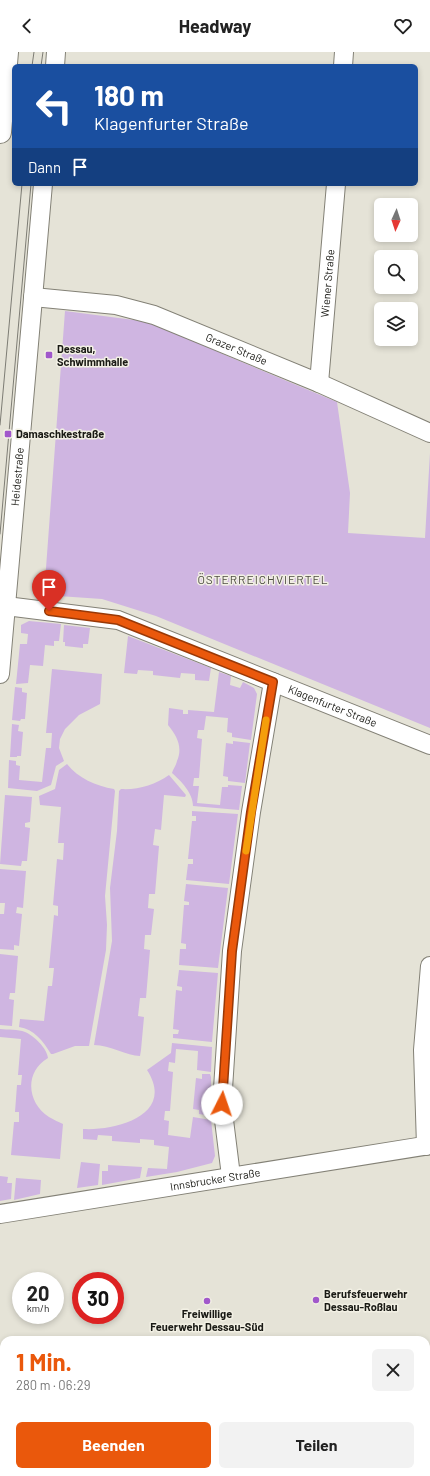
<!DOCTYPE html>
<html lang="de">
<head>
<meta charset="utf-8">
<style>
	body { margin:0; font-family:Barlow,sans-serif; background:#f2f2f2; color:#222; height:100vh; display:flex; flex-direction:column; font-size:15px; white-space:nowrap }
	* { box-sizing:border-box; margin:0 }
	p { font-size:13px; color:#767676 }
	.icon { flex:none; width:22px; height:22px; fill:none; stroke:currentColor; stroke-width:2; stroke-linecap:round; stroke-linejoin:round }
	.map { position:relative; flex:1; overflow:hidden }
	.sheet { position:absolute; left:0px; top:1284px; width:430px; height:140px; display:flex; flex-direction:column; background:#fff; border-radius:12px 12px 0 0; box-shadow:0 2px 6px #0003 }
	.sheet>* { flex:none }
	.hud { position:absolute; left:12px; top:12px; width:406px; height:122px; border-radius:6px; box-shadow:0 2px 6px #0003; background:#1a4fa0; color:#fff; overflow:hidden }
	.needle { width:26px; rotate:183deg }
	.tools { position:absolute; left:374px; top:146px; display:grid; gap:8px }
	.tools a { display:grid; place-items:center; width:44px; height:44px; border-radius:6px; background:#fff; box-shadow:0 2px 6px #0003; font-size:20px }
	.speed { position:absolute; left:12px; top:1220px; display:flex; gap:8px; font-size:20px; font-weight:700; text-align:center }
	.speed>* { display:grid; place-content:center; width:52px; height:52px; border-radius:50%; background:#fff; box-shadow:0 2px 6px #0003; line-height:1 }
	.speed small { font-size:10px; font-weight:400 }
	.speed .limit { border:6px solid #d22; background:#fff; color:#111 }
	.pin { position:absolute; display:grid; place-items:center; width:34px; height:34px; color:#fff; margin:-41px -17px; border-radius:50% 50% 50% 0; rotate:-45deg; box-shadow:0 0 4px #0007 }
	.pin .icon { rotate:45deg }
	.me { position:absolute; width:44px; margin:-22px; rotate:4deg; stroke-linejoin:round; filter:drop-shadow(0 0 3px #0008) }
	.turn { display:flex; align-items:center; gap:14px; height:84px; padding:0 16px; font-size:18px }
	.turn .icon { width:52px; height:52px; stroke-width:2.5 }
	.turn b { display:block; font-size:28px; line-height:34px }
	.then { display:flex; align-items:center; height:38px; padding:0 16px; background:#0003; gap:8px; font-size:15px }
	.round { display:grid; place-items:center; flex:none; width:42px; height:42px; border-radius:6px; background:#f2f2f2 }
	.summary { display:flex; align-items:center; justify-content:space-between; height:68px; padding:0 16px }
	h1 { font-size:24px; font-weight:700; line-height:30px; color:#ea580c }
	.cta { display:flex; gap:8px; margin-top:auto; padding:8px 16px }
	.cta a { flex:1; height:46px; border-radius:6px; background:#ea580c; color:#fff; font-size:16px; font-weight:700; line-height:46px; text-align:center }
	.cta a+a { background:#f2f2f2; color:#222 }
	header { display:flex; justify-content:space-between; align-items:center; height:52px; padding:0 16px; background:#fff; font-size:18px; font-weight:700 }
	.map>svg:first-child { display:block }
	.built { fill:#dad7c4 }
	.green { fill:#cfb5e1 }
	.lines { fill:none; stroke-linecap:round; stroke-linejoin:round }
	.street-casing { stroke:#838176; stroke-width:20 }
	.secondary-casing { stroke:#838176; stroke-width:24 }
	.street { stroke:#fff; stroke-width:18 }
	.secondary { stroke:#fff; stroke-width:22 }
	.tram { stroke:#7d7c74; stroke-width:1 }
	.route-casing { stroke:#983908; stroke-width:10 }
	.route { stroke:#ea580c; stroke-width:7 }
	.slow { stroke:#f59e0b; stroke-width:7 }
	.poi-dot { fill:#a158cb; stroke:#f2f0e4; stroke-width:1.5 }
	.labels { text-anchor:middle; stroke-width:3; stroke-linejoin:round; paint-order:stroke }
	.street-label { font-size:11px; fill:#191914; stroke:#f2f0e4 }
	.poi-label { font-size:11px; font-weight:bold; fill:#191914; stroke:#f2f0e4; text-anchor:start }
	.neighbourhood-label { font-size:12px; letter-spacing:1px; fill:#4f4d43; stroke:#f2f0e4 }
</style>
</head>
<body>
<header><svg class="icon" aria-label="back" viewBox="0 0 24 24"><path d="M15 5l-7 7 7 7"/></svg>Headway<svg class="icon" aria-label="heart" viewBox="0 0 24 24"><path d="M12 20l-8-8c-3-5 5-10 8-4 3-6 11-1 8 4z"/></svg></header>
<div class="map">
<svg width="430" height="1424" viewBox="0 0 430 1424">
	<rect width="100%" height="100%" fill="#e5e3d7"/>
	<!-- built -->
	<path class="built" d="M34,1420H409V1424H29Z"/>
	<!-- green -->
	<path class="green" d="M65,259L157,271L225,303L337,350L350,441L348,481L425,486L430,401V676L156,564L102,547L44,543Z
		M29,569L61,572L59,589H54V594L45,593L43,614L30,613L28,631L16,632L20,592H27L28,582L21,581V573Z
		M64,573L90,576L88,592H83V596L65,594V590H63Z
		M128,584L211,616L209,629L195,628V622L181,621L180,626L153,623V619L138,618L137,622L124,621Z
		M52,617L102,622L100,652L79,663L65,677L60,687L59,696L64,709L56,714L51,733L37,739L8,736L9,708L16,709V713L20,714L19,728L42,730L46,696H51L52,681H46Z
		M219,620L231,624L230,633L240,636L243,630L254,636L257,642L251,688L232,685V681L227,680L228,666L206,664L204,678H198L197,686L202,687L199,726H194L193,734H199L197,751L220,753L222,735H228V733L242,734L239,758L193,754C193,741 181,729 172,721C173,717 176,714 177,709C183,695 177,684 168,673L169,656L183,658V662H188V658L214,660Z
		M15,635L22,636V640L27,641L25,667H21L20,669L12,668Z
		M12,672L19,673L18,679L23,680L21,704H17V705H10Z
		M233,689L250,691L245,731L228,729V725L223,724L226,691L233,692Z
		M67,712C78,726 96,734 114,737L115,739L105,844L107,873L106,898L89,994H75L53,1002H51C43,989 34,977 19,975L20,967L44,969L48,934H52L54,916H49L54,863L58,864V854L53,853L57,807L63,808L64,791H58L61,755L40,753L39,744L55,737L59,718Z
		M169,723L186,743L185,745L164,743L161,778L155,777L153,793L159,794L155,842H149L148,856L154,857L151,883H145L144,897L150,898L146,946H140L138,964L144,965L141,998L140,1004C127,1004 110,993 94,993L112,889L110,836L117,779L119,739L121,737C138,738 155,733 169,723Z
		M5,743L32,745L30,770L25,771V775L30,776L27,809H22L21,814L0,812Z
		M192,759L238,762L229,832L186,828L188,812H193V807H188L192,769H196V764H192Z
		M0,817L26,819L23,856L17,855L16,861L22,862L19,894L14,893V898L0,897V862H4L5,851H0Z
		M186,832L228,836L218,916L179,913L180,897H186V892L181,891L184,853H189V850L184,849Z
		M0,902L18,904L15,941H10L9,947L14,948L12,974L0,973Z
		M179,918L218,921L212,990L173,986V982H178L179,978L173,977L176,938L182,939V935L177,934Z
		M0,977C8,978 18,977 25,980C34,984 47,996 48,1006C24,1020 27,1051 49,1065C54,1068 59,1070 63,1072L60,1107L11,1103L14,1070H19V1060H15L17,1033H21L22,1023H18L21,987L0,985Z
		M172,991L212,995L211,1020L197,1018L198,999L176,997L175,1011L169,1010L168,1019L173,1020L170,1059H165L164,1068L169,1069L168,1083L190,1086L193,1065L211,1068L215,1104L212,1111L177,1120L146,1125L148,1116L167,1117L169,1095L154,1093V1088L140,1087V1091L112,1089V1084L98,1083L97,1088L83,1087V1077C116,1079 176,1063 147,1018L171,1001Z
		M202,1022H210L211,1025V1064L199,1062V1058L193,1057L196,1026L202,1027Z
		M81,1110L100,1112L98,1133L77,1136Z
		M108,1113L142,1115L140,1126L102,1133V1119H108Z
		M0,1124L8,1125L7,1131H12L11,1147L0,1149Z
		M16,1126L41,1128L40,1142L14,1148Z"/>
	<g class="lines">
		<!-- street casing -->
		<g class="street-casing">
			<g id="street">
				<path d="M55,14L56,0"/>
				<path d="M343,14L344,0"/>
				<path id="s1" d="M33,245L116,253L154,263L319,331L430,381"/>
				<path id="s2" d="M319,331L336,132"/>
				<path id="s3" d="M6,554L118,568L430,693"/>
				<path id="s4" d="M0,622L43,132"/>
				<path d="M426,1094L423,998L430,914"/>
				<path d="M231,1124L222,1052L232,899L251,760L273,630"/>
				<path id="s5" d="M0,1162L430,1093"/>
				<path d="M419,1420V1424"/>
			</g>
		</g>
		<!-- secondary casing -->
		<g class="secondary-casing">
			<path id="secondary" d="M0,80L7,0"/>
		</g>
		<!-- street -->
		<use href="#street" class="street"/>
		<!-- secondary -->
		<use href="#secondary" class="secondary"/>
		<!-- tram -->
		<path class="tram" d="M32,14L34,0
			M41,14L43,0
			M0,373L22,132
			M0,482L31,132
			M395,1420L396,1424
			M43,1424L47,1420
			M68,1424L87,1420"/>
	</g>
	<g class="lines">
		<!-- route casing -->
		<g class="route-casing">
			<path id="route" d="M49,559L118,568L273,630L251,760L232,899L222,1052"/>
		</g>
		<!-- route -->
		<use href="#route" class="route"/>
		<!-- slow -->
		<path class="slow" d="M246,799L266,668"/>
	</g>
	<!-- markers -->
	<g class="poi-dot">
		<rect x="45" y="299" width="8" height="8" rx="2"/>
		<rect x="4" y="378" width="8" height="8" rx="2"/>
		<circle cx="316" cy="1248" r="4"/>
		<circle cx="207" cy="1249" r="4"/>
	</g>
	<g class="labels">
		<!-- street labels -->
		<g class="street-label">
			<text dy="4" stroke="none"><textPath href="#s2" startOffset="100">Wiener Straße</textPath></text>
			<text dy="4" stroke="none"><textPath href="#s1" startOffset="212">Grazer Straße</textPath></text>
			<text dy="4" stroke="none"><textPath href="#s4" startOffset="198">Heidestraße</textPath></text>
			<text dy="4" stroke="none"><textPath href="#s3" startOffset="344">Klagenfurter Straße</textPath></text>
			<text dy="4" stroke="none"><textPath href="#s5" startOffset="218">Innsbrucker Straße</textPath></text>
		</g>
		<!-- poi labels -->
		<g class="poi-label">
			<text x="57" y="301">Dessau,<tspan x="57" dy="13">Schwimmhalle</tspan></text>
			<text x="16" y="386">Damaschkestraße</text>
			<text x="324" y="1246">Berufsfeuerwehr<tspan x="324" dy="13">Dessau-Roßlau</tspan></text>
			<text x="207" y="1266" text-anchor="middle">Freiwillige<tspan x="207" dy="13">Feuerwehr Dessau-Süd</tspan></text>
		</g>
		<!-- neighbourhood labels -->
		<g class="neighbourhood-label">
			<text x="263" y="532">ÖSTERREICHVIERTEL</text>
		</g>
	</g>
</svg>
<div class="tools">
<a><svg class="needle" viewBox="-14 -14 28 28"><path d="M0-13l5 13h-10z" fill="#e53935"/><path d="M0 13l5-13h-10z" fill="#767676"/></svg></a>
<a><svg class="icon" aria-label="search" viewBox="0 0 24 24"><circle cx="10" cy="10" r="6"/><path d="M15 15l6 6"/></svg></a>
<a><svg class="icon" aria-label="layers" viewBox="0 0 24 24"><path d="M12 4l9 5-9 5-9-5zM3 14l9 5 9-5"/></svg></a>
</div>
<div class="speed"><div>20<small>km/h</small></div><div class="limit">30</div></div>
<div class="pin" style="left:49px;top:559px;background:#d93025"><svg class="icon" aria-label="arrive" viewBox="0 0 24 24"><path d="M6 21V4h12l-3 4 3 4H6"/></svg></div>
<svg class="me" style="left:222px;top:1052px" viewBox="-20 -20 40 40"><circle r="19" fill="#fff"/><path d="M0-13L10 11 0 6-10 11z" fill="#ea580c"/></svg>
<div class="hud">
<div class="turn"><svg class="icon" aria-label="left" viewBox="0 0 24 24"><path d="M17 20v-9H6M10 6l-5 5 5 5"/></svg><div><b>180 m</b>Klagenfurter Straße</div></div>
<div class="then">Dann<svg class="icon" aria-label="arrive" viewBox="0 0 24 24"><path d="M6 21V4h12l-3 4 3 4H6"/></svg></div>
</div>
<section class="sheet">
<div class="summary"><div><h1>1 Min.</h1><p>280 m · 06:29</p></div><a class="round"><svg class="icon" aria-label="close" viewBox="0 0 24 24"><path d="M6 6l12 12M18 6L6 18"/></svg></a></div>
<div class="cta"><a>Beenden</a><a>Teilen</a></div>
</section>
</div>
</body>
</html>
